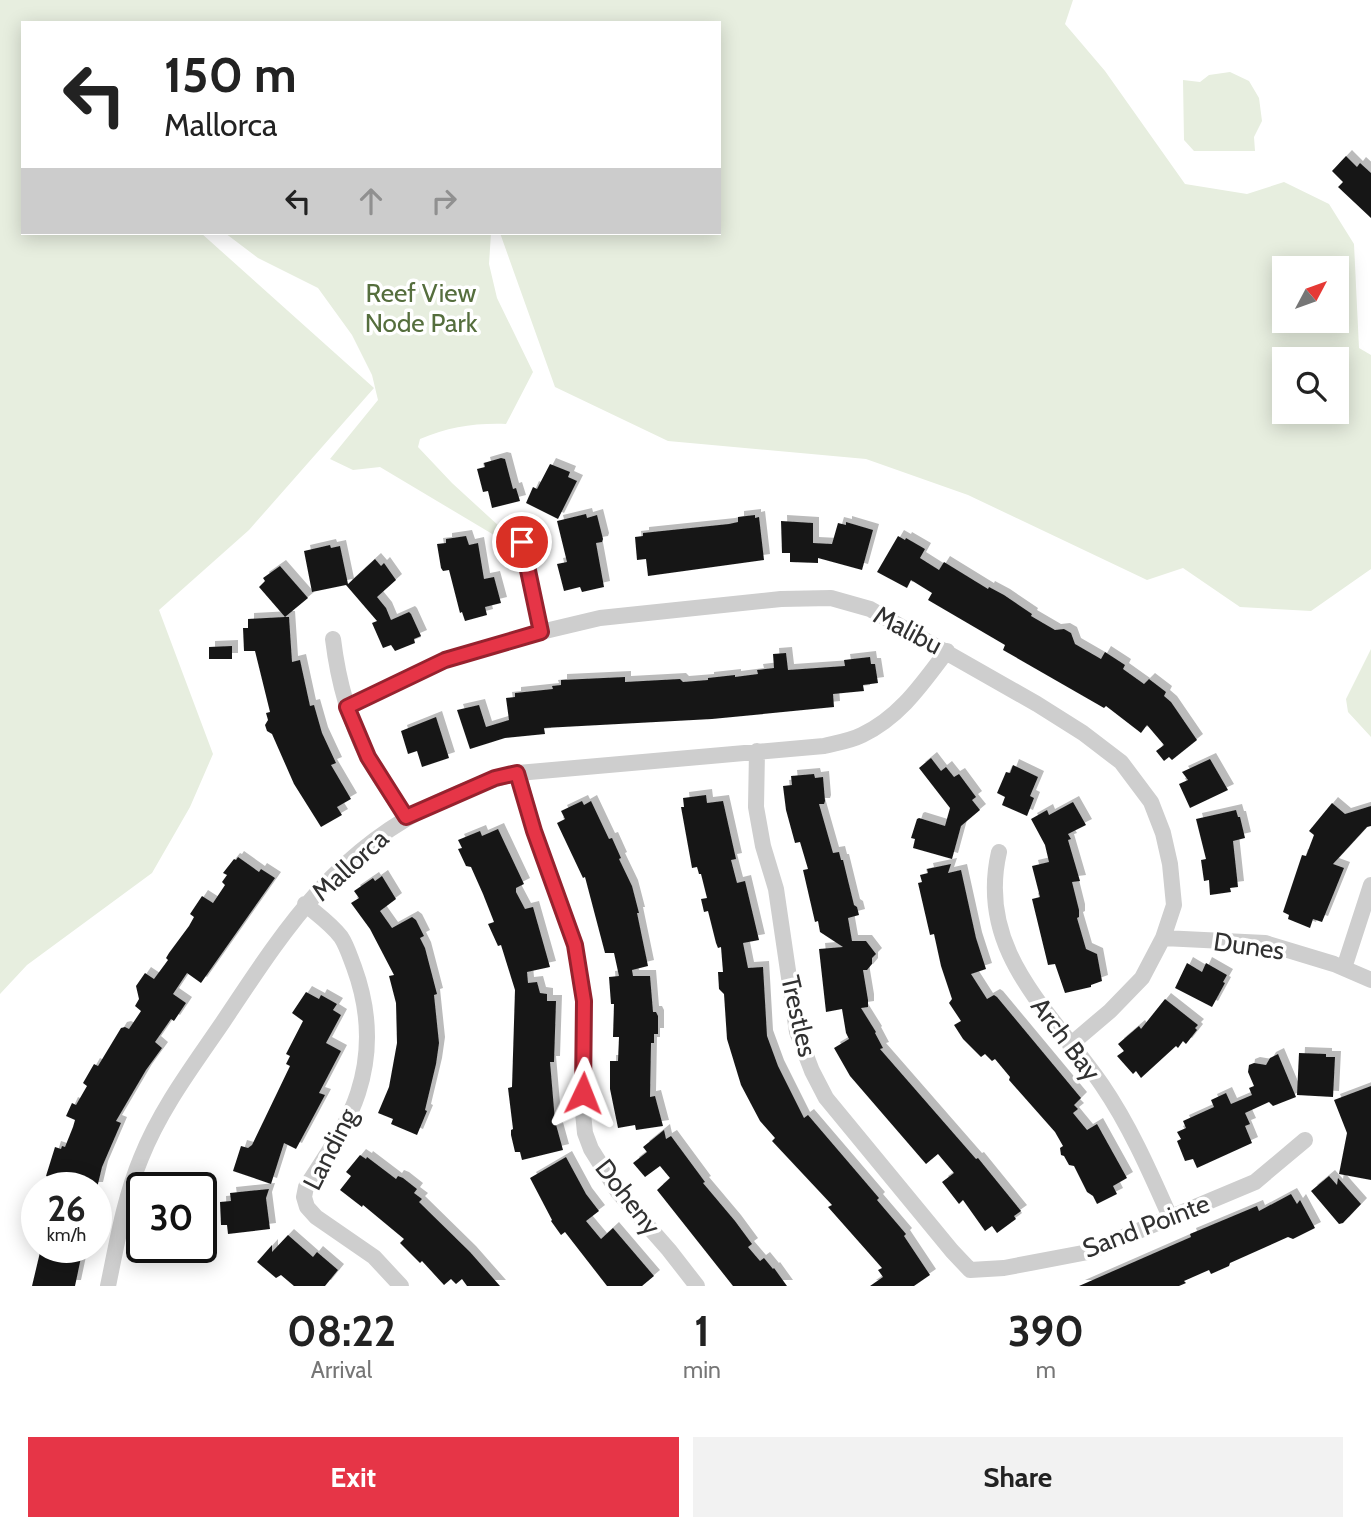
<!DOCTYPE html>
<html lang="en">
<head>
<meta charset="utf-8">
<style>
	body { margin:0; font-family:Cabin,sans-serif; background:#f2f2f2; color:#222; height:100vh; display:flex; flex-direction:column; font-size:26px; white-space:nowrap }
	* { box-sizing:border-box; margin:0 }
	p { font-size:23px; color:#767676 }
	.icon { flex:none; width:38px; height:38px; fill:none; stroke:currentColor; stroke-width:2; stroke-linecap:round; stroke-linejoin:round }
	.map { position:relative; height:1286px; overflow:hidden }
	.panel { display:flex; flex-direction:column; background:#fff; flex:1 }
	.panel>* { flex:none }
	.guide { position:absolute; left:21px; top:21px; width:700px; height:214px; border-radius:0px; box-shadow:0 4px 18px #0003; background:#fff; color:#222; overflow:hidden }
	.needle { width:46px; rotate:49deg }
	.fabs { position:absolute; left:1272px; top:256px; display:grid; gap:14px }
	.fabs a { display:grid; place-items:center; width:77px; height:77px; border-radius:0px; background:#fff; box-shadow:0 4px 18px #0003; font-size:35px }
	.speed { position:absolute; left:21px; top:1172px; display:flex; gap:14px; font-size:35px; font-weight:700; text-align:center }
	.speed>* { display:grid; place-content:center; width:91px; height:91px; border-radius:50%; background:#fff; box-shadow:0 4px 18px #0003; line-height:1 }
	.speed small { font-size:18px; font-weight:400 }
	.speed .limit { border:4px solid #111; border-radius:10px; background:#fff; color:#111 }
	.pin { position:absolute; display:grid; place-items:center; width:60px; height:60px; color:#fff; margin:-30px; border:4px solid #fff; border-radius:50%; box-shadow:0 2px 7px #0007 }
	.me { position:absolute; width:77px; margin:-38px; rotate:2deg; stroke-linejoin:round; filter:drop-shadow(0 0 5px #0008) }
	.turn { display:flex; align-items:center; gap:24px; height:147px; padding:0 28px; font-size:32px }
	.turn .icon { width:91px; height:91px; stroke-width:2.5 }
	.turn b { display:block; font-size:49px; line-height:60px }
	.lanes { display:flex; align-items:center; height:66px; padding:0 28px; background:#0003; justify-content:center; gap:35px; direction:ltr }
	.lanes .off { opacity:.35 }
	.eta { display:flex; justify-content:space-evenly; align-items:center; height:119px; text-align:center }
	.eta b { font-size:42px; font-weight:700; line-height:49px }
	.primary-button { display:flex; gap:14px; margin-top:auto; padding:14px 28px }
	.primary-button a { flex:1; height:80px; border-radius:0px; background:#e63547; color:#fff; font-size:28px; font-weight:700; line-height:80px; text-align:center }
	.primary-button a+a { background:#f2f2f2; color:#222 }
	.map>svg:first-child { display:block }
	.green { fill:#e7eedf; fill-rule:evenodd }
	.building { fill:#181818; filter:url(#shadow) }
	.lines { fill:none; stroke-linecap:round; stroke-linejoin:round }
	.street { stroke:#cecece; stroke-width:16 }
	.route-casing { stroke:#96222e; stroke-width:18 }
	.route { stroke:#e63547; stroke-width:12 }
	.labels { text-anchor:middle; stroke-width:7; stroke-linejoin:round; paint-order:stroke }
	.park-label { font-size:26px; fill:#556e3d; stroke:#fff }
	.street-label { font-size:26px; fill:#313131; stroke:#fff }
</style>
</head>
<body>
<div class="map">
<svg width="1371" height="1286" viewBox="0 0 1371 1286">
	<defs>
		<filter id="shadow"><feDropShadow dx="6" dy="-6" stdDeviation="0" flood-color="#0004"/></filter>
	</defs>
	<rect width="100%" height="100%" fill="#fff"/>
	<!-- green -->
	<path class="green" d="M0,0H1073L1065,24L1105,71L1185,184L1247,194L1284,182L1329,204L1354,244L1359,348L1371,355V569L1311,611L1240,607L1183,568L1147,580L968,495L866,459L668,441L555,387L500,233H719V23H23V233H201L374,388L249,530L159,610L213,754L190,807L152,873L27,965L0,994ZM1284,268H1337V320H1284ZM1284,359H1337V411H1284Z
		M1230,72L1249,81L1259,98L1262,121L1254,137L1255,151H1194L1184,140L1183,80L1200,82L1209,75Z
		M225,233H491L489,264L497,298L533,372L506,424C474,423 449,427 420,439L418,447L452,483L500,527L494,535L380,467L353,470L330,459L378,400L372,375L352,335L318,288L258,258Z
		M1371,649V737L1348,712L1346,699Z"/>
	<!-- building -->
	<path class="building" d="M1346,156L1357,167L1360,163L1371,173V218L1338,187L1343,182L1332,171Z
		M501,458L505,459L513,489L516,488L520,501L492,508L488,491L483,492L477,469L485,467L484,463Z
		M550,464L570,472L568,477L577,481L558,519L526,503L533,487L537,489Z
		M586,514L587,518L597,515L603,539L602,542L596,543L604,587L582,592L580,587L564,591L557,564L567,562L557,521Z
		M755,515V518L759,517L764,560L648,576L646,559L637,560L635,537L643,536V533L729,524L738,522V517Z
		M781,521L813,523V543L832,544L838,523L846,525V522L873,530L862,570L818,558V563L790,562V553H782Z
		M466,536L469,545L478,543L484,579L494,577L501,603L485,607L487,615L465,621L462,612L460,613L449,570L443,571L441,568L437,544L446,543V539Z
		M898,536L905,540L906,538L925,549L920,558L939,570L944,562L988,589L989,587L1004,595L1032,614L1031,616L1055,630L1064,629L1071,633L1075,644L1101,659L1105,652L1122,663L1125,665L1123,669L1144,684L1149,679L1166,692L1164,696L1171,702L1197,740L1172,760L1169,757L1164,761L1156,751L1164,745L1147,725L1141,733L1106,706L1104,708L1003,650L1005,645L928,600L932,593L911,580L907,588L877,572Z
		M330,545L331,548L340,546L348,584L375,559L381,566L384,563L396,580L377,597L386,608L391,620L409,612L411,614L421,636L414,639L415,643L395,651L391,645L383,648L372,623L377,621L346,585L312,592L304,551Z
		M280,566L308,598L285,617H289L292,662L300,660L310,706L314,705L322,733L336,763L331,765L351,799L337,807L342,815L321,827L294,784L272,734L267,731L265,725L268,720L266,713L270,712L255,651H244L243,628H248V619L285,617L259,587L265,581L263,578Z
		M232,646V659H209V647Z
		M786,653L788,670L845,666L844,660L870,657L871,664H875L878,683L863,685L864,691L833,694L834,707L712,719L544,728L545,734L505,738L470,749L457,710L479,705L486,727L509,720L506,698L515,697V693L553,689L552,686L561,685V680L625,677V682L680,679L683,682L708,680V678L735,675V677L758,674L757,670L774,668L773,654Z
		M436,717L449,758L422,767L417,751L408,754L401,731Z
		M931,758L941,771L946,767L954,777L959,774L976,797L972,800L980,810L961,826L952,859L913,848L915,839L911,838L917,819L919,818L945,826L950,808L919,768Z
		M1210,759L1228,790L1190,808L1179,784L1188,780L1182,772Z
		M1013,765L1038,777L1030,796L1034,798L1027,816L1002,805L1005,797L997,793L1006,772L1010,773Z
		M814,774L815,778L823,777L825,801L824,804H819L833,853L839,852L841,860H843L854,905L857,907L859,915L848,918L852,941H866L876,954L872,958V964L867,970H863L868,1000V1007L861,1008L876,1032L875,1033L883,1048L880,1049L976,1159L978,1158L1021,1211L1014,1216L1016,1219L997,1233L992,1226L985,1231L963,1200L959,1204L942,1182L954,1173L938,1154L926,1164L850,1076L834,1048L849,1039L846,1033L842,1009L826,1012L819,949L843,947L820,932L818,921L815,922L803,870L808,869L800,842L795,843L786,810L783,786L792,785L791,776Z
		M706,795L707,803L723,801L736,859L731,860L737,883L745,881L759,940L743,943L748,968L763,967L767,1036L778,1066L804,1118L808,1115L879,1198L877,1200L906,1234L904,1236L930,1275L914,1286H870L883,1277L878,1270L882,1268L828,1207L832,1205L772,1141L775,1138L760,1121L741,1085L727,1039L724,994L719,989L718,972H723L721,947L718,948L716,943L708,911L704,912L701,899L707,898L701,874H699L697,867L692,868L681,807H684L683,798Z
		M582,801L584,805L591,801L609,839L612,838L621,858L619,859L632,886L639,913H637L648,966L632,970L633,976H650L653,1012H656L658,1016V1034H654V1043H651L650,1097L655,1096L663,1126L636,1130L635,1125L618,1128L610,1089V1061H618L619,1037H613L614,1004H611L609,977L619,976L614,953H605L585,877L583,878L557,823L565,819L561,811Z
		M1073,802L1086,825L1068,834L1071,839L1068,840L1080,881L1072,882L1079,910V917L1077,918L1086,949L1097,954L1102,981L1091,985V987L1065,993L1055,964L1048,965L1032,899L1040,897L1032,866L1049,862L1045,845L1031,819L1047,810L1049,815Z
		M1332,803L1345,814L1371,806V826L1367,827L1333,864L1344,868L1322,922L1313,919L1310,928L1288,919L1289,915L1283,912L1302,855L1306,856L1314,835L1309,831Z
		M1236,810L1238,817H1240L1245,838L1233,841L1238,887L1230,888L1231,892L1210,895L1209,880L1204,881L1201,860L1206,859L1196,819Z
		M498,829L524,884L516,888V892L525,909L533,907L550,967L527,972L528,983L537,982L540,993L547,994V1001H556L554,1062H550L555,1121L563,1150L522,1160L520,1152H515L511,1135V1130L513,1129L508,1088L512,1087L515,990L501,945L498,946L488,924L494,922L483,894L471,867L466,866L458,849L462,848L458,840L480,831L482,836Z
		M238,857L259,872L261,869L275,878L201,983L187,973L173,994L186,1003L174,1021L171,1019L155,1042L162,1048L146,1070L116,1121L121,1123L102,1167L97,1188H79L80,1186L46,1176L55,1147L61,1149L62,1146L65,1147L73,1127L75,1120L66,1116L72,1103L76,1105L87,1086L83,1083L94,1064L98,1066L121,1028L125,1027L129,1029L141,1011L135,1006L139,999L136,986L145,973L154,979L168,960L166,958L169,953L189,926L194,917L190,914L202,896L213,903L225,885L222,882L227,875L223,873L234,859L236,860Z
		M951,864L948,873L961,870L976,938L986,969L971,974L987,999L994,995L997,997L1081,1098L1074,1105L1078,1109L1073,1113L1087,1130L1097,1124L1127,1178L1113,1186L1117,1194L1097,1204L1093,1196L1087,1192L1074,1166L1069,1165L1064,1156L1061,1155L1060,1148L1063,1146L1055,1132L1009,1080L1010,1077L995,1059L992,1061L985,1054L981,1057L963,1039L954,1025L961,1021L949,1003L952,999L941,966L934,934L930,935L918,883L922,882L920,875L928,873L927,869Z
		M382,876L396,899L380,911L392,928L412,917L416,920L424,936L420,938L425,948L437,994L434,995L439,1043L436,1064L425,1110L427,1111L417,1135L391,1124L393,1119L378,1113L389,1087L397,1043L396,1003L389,976L394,975L370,929L351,903L359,898L354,891L373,878L375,881Z
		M1187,963L1202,972L1206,963L1227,975L1223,982L1225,983L1212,1007L1175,988Z
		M306,992L319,999L321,995L337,1004L333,1010L341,1015L326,1043L341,1051L319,1093L325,1095L296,1149L284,1143L271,1184L233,1171L241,1146L248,1148L252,1145L290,1066L286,1064L290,1056L286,1054L303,1021L292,1013Z
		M1165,999L1198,1025L1195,1028L1197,1030L1186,1044L1183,1041L1178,1048L1176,1046L1141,1078L1136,1071L1133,1074L1117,1056L1124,1051L1118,1044L1139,1026L1141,1029Z
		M1299,1053L1326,1054V1057H1335L1333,1097L1297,1095Z
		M1278,1054L1296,1097L1273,1106L1269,1102L1245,1113L1250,1124L1245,1126L1252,1143L1197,1168L1193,1159L1185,1161L1177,1141L1181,1139L1177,1132L1186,1128L1183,1121L1214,1107L1211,1100L1226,1093L1231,1104L1252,1095L1249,1088L1254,1086L1248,1072L1249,1065L1254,1063L1266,1065L1270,1058Z
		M1371,1086V1180L1339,1174L1347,1133L1334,1100Z
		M664,1130L666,1139L671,1136L705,1182L703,1183L735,1221L752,1244L748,1247L760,1261L764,1258L773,1269L774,1268L787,1286H733L657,1190L670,1178L660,1166L645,1177L633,1163L647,1152L643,1147Z
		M360,1155L366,1159L367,1157L396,1179L398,1176L403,1178L417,1189L414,1193L422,1199L419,1202L470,1252L500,1286H467L462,1279L456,1284L451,1279L444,1285L422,1261L420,1263L400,1243L404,1239L363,1205L362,1207L340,1190L351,1176L346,1172Z
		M566,1157L586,1194L599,1211L586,1221L601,1239L613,1228L654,1276L642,1286H607L565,1232L561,1235L551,1221L552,1220L530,1178Z
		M1329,1176L1337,1185L1338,1178L1361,1204L1343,1223L1339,1224L1311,1191Z
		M269,1189L266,1198L270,1229L228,1234L227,1225H221L220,1202L231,1201L230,1193Z
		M1291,1194L1297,1204L1300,1200L1315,1228L1293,1239L1288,1237L1230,1263L1229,1266L1211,1274L1209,1270L1184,1281L1186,1283L1179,1286H1079L1191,1237L1190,1234L1257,1206L1259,1211Z
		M288,1235L313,1257L317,1252L338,1270L325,1286H294L281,1275L276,1278L257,1262L272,1245V1252Z
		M41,1248H83L75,1286H32Z"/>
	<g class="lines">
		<!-- street -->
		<path class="street" d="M522,542L541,632
			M333,639C338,680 349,721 368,758C379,778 393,798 406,817
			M347,707L445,660L541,632L600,618L781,599L831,598L870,609L1037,704L1083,733L1121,762L1151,802L1163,833L1170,864L1174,905L1163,938L1142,978L1110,1011L1070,1045
			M757,751L756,807L763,846L776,889L797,1032L812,1071L826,1098L952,1251L970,1270L1004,1268L1088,1252L1255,1182L1305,1140
			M518,773L534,831L575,945L584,1001L583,1113L585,1133L591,1149L618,1192L669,1250L697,1286
			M999,852C976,952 1051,1011 1102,1085C1130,1126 1150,1172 1170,1217
			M305,904C318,915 331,924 341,937C347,946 350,957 354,967C369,1008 372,1050 358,1093C347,1127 325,1157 306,1187L304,1197L307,1207L316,1217L374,1257L401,1286
			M1163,938L1265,943L1334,964L1371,980
			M1344,968L1371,885
			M108,1286C117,1243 124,1199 141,1158C161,1108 193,1066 223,1022C285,929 334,851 438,802C464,790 490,779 518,773L824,746C836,743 850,741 862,735C900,717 922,684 947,651"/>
	</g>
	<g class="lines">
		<!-- route casing -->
		<g class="route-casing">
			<path id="route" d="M522,542L541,632L445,660L347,707L368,757L406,817L495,778L517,773L534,831L575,945L584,1001L583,1093"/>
		</g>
		<!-- route -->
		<use href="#route" class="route"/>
	</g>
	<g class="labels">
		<!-- park labels -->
		<g class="park-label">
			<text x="421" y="302">Reef View<tspan x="421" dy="30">Node Park</tspan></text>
		</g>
		<!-- street labels -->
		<g class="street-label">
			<text transform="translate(908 630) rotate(28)" y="9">Malibu</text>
			<text transform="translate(350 865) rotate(-42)" y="9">Mallorca</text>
			<text transform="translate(1249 946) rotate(8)" y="9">Dunes</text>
			<text transform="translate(799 1016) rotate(77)" y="9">Trestles</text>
			<text transform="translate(1066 1039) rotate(53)" y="9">Arch Bay</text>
			<text transform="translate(330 1149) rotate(-63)" y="9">Landing</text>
			<text transform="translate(628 1197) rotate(52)" y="9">Doheny</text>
			<text transform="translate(1146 1226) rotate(-21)" y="9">Sand Pointe</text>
		</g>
	</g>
</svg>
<div class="fabs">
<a><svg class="needle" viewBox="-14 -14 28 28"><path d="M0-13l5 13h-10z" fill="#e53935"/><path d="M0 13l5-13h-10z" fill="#767676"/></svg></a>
<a><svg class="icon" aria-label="search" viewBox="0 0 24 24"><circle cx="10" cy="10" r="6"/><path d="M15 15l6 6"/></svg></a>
</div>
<div class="speed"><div>26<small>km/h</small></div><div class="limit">30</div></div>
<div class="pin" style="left:522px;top:542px;background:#d93025"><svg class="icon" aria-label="arrive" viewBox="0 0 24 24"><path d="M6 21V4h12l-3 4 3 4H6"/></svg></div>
<svg class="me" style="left:583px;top:1093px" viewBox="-20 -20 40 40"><path d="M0-17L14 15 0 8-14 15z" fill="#e63547" stroke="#fff" stroke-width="4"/></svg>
<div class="guide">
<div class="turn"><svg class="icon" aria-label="left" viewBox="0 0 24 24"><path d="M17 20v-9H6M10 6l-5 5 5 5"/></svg><div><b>150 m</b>Mallorca</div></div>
<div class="lanes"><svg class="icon" aria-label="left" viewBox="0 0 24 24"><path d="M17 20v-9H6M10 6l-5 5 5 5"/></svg><svg class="icon off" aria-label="ahead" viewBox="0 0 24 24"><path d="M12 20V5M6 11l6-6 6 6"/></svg><svg class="icon off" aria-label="right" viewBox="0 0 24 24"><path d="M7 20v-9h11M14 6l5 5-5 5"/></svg></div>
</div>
</div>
<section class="panel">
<div class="eta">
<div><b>08:22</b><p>Arrival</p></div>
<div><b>1</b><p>min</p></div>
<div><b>390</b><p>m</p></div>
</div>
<div class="primary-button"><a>Exit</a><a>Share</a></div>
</section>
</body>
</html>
